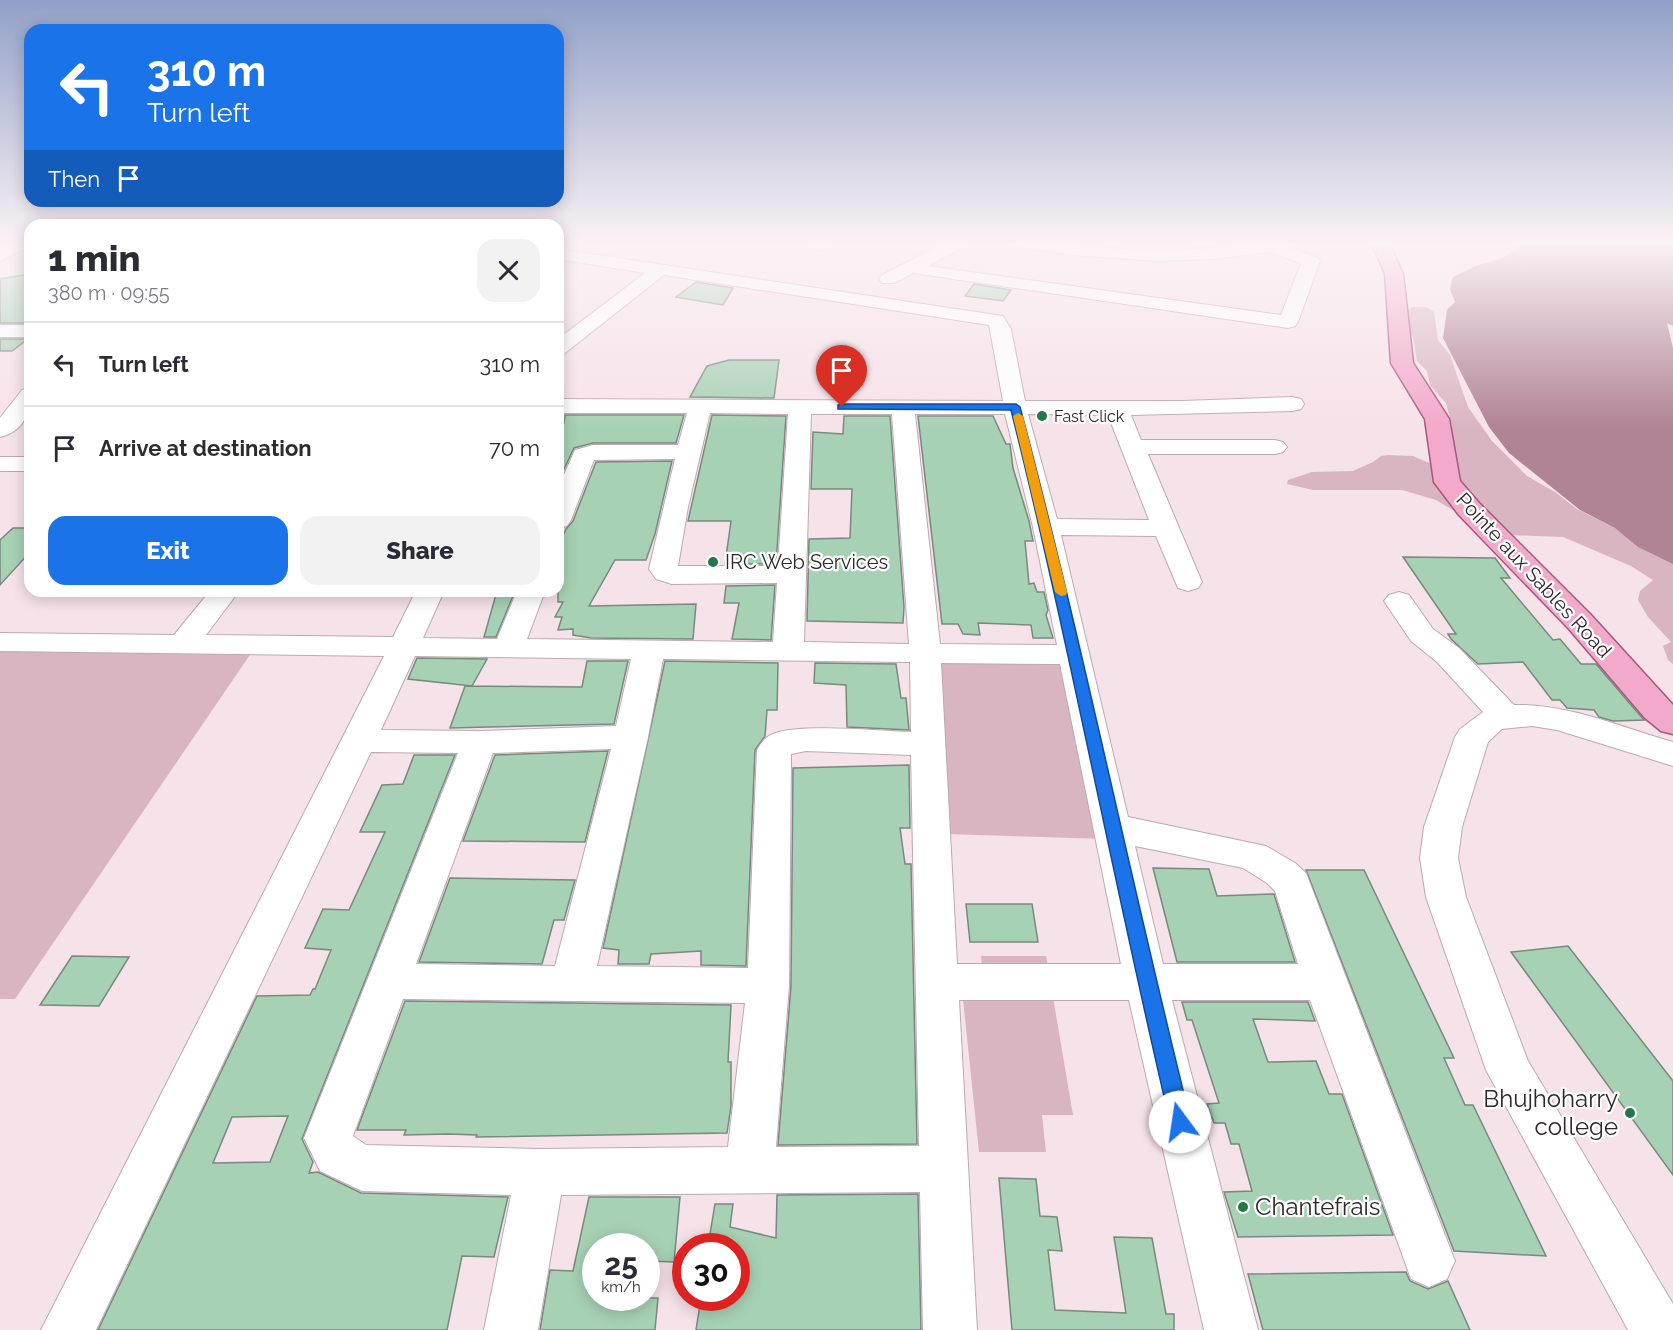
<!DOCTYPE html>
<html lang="en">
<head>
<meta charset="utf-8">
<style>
	body { margin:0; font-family:Raleway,sans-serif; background:#f2f2f3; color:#2b2b33; height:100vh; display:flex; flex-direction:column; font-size:22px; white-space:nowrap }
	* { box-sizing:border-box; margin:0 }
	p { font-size:20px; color:#7c7c81 }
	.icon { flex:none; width:33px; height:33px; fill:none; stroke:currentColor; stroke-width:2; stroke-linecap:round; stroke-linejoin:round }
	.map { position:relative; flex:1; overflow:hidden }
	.details { position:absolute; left:24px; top:219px; width:540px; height:378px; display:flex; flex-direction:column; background:#fff; border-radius:18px; box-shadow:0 3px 15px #0003 }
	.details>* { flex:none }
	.guide { position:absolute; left:24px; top:24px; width:540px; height:183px; border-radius:18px; box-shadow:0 3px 15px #0003; background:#1a73e8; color:#fff; overflow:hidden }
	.speed { position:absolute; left:582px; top:1233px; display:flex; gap:12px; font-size:30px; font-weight:700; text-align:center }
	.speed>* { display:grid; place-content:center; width:78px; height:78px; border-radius:50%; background:#fff; box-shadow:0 3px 15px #0003; line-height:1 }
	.speed small { font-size:15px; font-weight:400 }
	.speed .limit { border:9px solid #d22; background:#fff; color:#111 }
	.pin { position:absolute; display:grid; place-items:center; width:51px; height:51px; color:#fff; margin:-62px -26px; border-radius:50% 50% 50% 0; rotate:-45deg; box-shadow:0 0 6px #0007 }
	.pin .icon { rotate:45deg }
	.me { position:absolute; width:66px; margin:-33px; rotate:346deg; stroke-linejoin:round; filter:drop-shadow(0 0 4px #0008) }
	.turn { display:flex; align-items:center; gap:21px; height:126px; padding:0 24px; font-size:27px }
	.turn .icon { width:78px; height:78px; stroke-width:2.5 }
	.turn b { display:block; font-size:42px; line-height:51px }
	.then { display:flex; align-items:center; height:57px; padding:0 24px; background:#0003; gap:12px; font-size:22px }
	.round { display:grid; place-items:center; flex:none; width:63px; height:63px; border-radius:18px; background:#f2f2f3 }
	.summary { display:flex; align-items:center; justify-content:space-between; height:102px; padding:0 24px }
	h1 { font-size:36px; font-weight:800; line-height:45px }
	.action { display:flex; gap:12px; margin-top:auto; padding:12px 24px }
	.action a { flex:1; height:69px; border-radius:18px; background:#1a73e8; color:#fff; font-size:24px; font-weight:800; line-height:69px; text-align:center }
	.action a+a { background:#f2f2f3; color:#2b2b33 }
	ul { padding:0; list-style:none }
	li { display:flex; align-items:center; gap:18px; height:84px; padding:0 24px; border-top:2px solid #e1e1e2 }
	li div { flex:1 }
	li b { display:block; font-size:22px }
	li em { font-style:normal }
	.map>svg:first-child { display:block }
	.green { fill:#d9b5c2 }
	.water { fill:#b08395 }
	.building { fill:#a7d1b4; stroke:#79897e; stroke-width:1.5; fill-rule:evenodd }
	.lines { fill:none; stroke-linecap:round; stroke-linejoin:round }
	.minor-casing { stroke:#bda9b0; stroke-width:2 }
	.major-casing { stroke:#a9567b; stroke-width:3 }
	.minor { fill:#fff; fill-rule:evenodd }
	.major { fill:#f2a9ca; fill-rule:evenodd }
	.route { fill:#1a73e8; stroke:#114b97; stroke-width:1.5 }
	.slow { fill:#f59e0b }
	.poi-dot { fill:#247749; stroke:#fff; stroke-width:2 }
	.labels { text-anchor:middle; stroke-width:4.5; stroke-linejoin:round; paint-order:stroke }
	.far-poi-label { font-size:16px; fill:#2f272a; stroke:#fff; text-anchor:start }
	.poi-label { font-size:20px; fill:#2f272a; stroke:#fff; text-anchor:start }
	.street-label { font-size:20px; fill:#2f272a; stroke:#fff }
	.near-poi-label { font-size:24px; fill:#2f272a; stroke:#fff; text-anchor:end }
</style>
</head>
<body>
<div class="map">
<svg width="1673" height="1330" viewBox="0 0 1673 1330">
	<rect width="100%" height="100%" fill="#f6e2e9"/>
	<!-- green -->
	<path class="green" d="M1413,307H1426L1434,312L1438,340L1450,355L1468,407L1492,441L1527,476L1555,492L1577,509L1617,529L1641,548L1673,563V664L1668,660L1663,646L1671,642L1648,617L1638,600L1640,591L1653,580L1631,566L1563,537L1509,535L1456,512L1436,500L1402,490H1313L1287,484L1288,480L1312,472L1353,471L1373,462L1381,456L1388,455L1413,456L1441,468L1458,467V462L1451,444L1452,426L1446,403L1430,385L1427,371L1417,361L1413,337L1402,319L1409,309Z
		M0,642L256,646L15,999H0Z
		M940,654L1061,657L1105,839L944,834Z
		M981,956H1046L1073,1115H1042L1046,1152H979L961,980H984Z"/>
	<!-- water -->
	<path class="water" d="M1527,242H1673V326L1667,323L1673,348V564L1638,547L1615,528L1580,510L1509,453L1489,427L1443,338L1447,310L1455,302L1450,289L1453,277L1475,266L1505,257L1513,250Z"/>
	<!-- building -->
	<path class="building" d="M30,274V323H0V279Z
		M696,282L733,288L723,305L676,297Z
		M974,284L1011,290L1003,301L965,296Z
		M0,339H28L12,351H0Z
		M729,360H779L774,398L690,397L707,366Z
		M565,415H684L676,443H593L574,448L558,482V423H564Z
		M712,415L786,416L776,564H725L731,521H688Z
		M844,416H890L904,607L903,623L807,621L809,539L850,538L852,489H811L813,432L843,434Z
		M918,416H993L1006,444H1010L1013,468L1029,521L1033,541H1025L1029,584L1034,583L1037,592H1044L1048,610L1046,615L1053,638H1033L1031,625L978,623L980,635L963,634L958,624H942Z
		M672,461L655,534L646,560H615L589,606L696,604L693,639L591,638L573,635V629L558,630L562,617H555L563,602H558V546L566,529L573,521L596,462Z
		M13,528H30V552L0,585V540Z
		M1403,557L1495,558L1510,578H1501L1553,640L1560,639L1581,664H1596L1644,720L1613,721L1599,717L1594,710L1567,708L1560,700H1552L1523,662L1478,664L1451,639L1448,634H1456Z
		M775,585L771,640L732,639L739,603H724L726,586Z
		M497,591H515L496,637H484Z
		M417,658L487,659L472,686L408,679Z
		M587,661H628L614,724L450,728L465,686L582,687Z
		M665,661L778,663L777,710H767L765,736L755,750L746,966L701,965V951L651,954L649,964H618L619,950L603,948Z
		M815,663L896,664L901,698H906L909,730L847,727L846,685L814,683Z
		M608,751L585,842L463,841L495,755Z
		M414,755H455L302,1139L313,1162L309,1173L318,1172L361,1193L508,1197L494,1257L462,1256L447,1330H98L257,996L310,995L313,989H315L331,950L305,948L323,909L349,910L385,832H360L382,785L403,784ZM288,1116L270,1162L213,1163L232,1117Z
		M909,765L910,828H900L905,864H911L917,1144L778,1145L791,986L793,768Z
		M1153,868L1209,869L1217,896L1274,894L1295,962H1177Z
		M1306,870H1364L1454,1058H1444L1465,1105H1473L1546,1256L1454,1251Z
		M450,878L575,880L564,920H554L542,964L419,962Z
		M966,904H1032L1038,942H970Z
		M1568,946L1673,1081V1175L1511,952Z
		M72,956L129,957L99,1006L40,1005Z
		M405,1001L731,1005L728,1062H731V1106L727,1133L476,1137L477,1135L448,1134L404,1135L406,1130H357Z
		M1182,1002H1308L1315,1021L1253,1019L1268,1062L1316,1061L1329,1094H1342L1393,1235L1238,1237L1224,1192L1252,1191L1239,1144H1231L1225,1123H1214L1207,1104L1219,1103L1192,1020H1187Z
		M999,1178L1036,1179L1040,1216L1057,1217L1062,1251L1048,1250L1055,1310L1126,1313L1114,1237L1152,1238L1166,1314H1174V1330H1012Z
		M918,1194L921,1330H696L701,1298H736V1246H708L715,1204H733L730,1227L776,1238L777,1195Z
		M589,1197H680L674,1262L646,1261V1246H596V1298H658L655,1330H540L550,1270L573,1271Z
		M1406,1272L1410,1281L1428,1289L1448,1281L1470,1330H1263L1248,1274Z"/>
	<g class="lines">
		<!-- minor casing -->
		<g class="minor-casing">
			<path id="minor" d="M12,242H30V246L0,261V249Z
				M814,242H838C834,249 823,251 815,249L812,245Z
				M947,242H968L966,246L928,266L1281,315L1301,263L1269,252L1214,259L1158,261L1074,255L1013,246L1011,242C1060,242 1108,250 1157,250C1202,251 1246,242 1290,242L1286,247L1317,257L1320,261L1298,322L1295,326L1288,328L913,273L894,283H882L879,279L882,275Z
				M558,249L1003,316L1011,329L1025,401H1183L1293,397L1301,399L1304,404L1301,409L1293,411L1131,415L1141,440H1275L1283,442L1287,447L1283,452L1275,454H1148L1202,582L1198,588L1188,591L1178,588L1156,536L1061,535L1128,817L1266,846L1295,863L1306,873L1455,1261L1447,1279L1429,1287L1411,1279L1310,1000H1172L1258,1330H1204L1129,1000H959L977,1330H923L920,1192L561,1195L538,1330H484L511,1195L362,1191L320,1171L304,1138L458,753L371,752L96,1330H41L384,656L0,651V633L174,635L210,591H239L206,635L393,637L416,591H444L423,638L497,639L517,591H545L527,639L773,642L777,583L672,584L656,579L649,569L675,459L594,460L571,520L567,526L558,528V488L575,450L593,445H678L687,413H558V399L1003,401L989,325L664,275L565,353L558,355V339L645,273L558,259ZM710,413L788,414L778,566H678L688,507ZM811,414H892L909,644L804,642ZM915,414H1005L1033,527L1057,645L940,644ZM1028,414L1108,415L1149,520L1057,519ZM415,656L631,659L616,726L480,731L381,730ZM663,659L910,662L911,732C881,731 797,723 773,734C765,737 761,743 757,750L748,968L597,966L648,737ZM941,663L1060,664L1121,964H957ZM611,749L555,966L416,964L493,753ZM806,751L911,755L919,1146L776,1147L789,986L791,754ZM1135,846L1243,868L1267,883L1275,891L1298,964H1163ZM403,999L745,1003L728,1147L540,1149L366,1145L353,1136Z
				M0,325H30V337H0Z
				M30,388C30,411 26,431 0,437V418L22,390Z
				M0,457H30V471H0Z
				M1399,592L1409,595L1433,629L1459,648L1514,705C1566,703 1624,728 1673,742V766L1557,730L1532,726L1502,729L1488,742L1462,827L1458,858L1466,897L1528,1061L1673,1304V1330H1628L1486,1070L1426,897L1420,858L1424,827L1455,737L1460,729L1483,712L1437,662L1411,641L1384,601L1389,595Z"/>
		</g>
		<!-- major casing -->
		<g class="major-casing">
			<path id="major" d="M1368,242H1389L1403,274L1413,363L1449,419L1460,481L1479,503L1591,615L1673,705V734L1661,731L1645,718L1569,629L1459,515L1434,482L1425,419L1391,363L1385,274L1374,248Z"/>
		</g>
		<!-- minor -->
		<use href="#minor" class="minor"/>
		<!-- major -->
		<use href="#major" class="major"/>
	</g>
	<!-- sky -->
	<linearGradient id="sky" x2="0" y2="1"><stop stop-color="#91a0c7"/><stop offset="0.57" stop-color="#fbf2f5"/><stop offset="1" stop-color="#fbf2f5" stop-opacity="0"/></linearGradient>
	<rect width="1673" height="428" fill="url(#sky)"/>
	<!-- route -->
	<path class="route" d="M842,404H1016L1020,407C1083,644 1131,884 1191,1122L1188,1128L1180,1131L1173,1128L1170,1122C1114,885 1070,646 1011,410L838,409V405Z"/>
	<!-- slow -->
	<path class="slow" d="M1018,413L1023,416L1067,592L1066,595L1061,596L1055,592L1013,416Z"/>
	<!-- markers -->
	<g class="poi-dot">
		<circle cx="1042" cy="416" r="6"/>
		<circle cx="713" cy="562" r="6"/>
		<circle cx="1630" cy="1113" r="6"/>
		<circle cx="1243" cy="1207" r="6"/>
	</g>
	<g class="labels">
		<!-- far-poi labels -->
		<g class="far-poi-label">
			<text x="1054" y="422">Fast Click</text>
		</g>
		<!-- poi labels -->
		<g class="poi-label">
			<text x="725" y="569">IRC Web Services</text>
		</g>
		<!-- street labels -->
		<g class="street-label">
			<text transform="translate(1534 575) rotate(47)" y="7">Pointe aux Sables Road</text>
		</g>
		<!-- near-poi labels -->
		<g class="near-poi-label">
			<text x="1618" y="1107">Bhujhoharry<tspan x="1618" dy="28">college</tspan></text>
			<text x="1255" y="1215" text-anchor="start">Chantefrais</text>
		</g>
	</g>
</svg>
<div class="speed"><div>25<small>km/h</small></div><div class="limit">30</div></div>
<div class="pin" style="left:842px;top:407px;background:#d93025"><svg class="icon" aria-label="arrive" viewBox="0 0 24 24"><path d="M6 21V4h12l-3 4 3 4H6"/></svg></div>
<svg class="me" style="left:1180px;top:1122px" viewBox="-20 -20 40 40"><circle r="19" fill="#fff"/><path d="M0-13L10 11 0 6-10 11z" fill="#1a73e8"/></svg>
<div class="guide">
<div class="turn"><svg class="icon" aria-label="left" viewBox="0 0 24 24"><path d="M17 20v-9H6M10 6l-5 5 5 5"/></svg><div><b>310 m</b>Turn left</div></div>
<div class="then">Then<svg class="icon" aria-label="arrive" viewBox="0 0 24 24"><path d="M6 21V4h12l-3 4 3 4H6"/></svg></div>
</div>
<section class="details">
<div class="summary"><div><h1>1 min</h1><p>380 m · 09:55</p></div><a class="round"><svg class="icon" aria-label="close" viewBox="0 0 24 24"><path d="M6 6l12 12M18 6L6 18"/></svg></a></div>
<ul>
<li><svg class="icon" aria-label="left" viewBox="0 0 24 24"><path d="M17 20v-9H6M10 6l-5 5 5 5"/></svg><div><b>Turn left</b></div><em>310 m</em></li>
<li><svg class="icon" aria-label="arrive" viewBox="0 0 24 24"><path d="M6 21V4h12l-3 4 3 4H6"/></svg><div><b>Arrive at destination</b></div><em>70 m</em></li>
</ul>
<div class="action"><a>Exit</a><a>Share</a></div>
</section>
</div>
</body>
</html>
